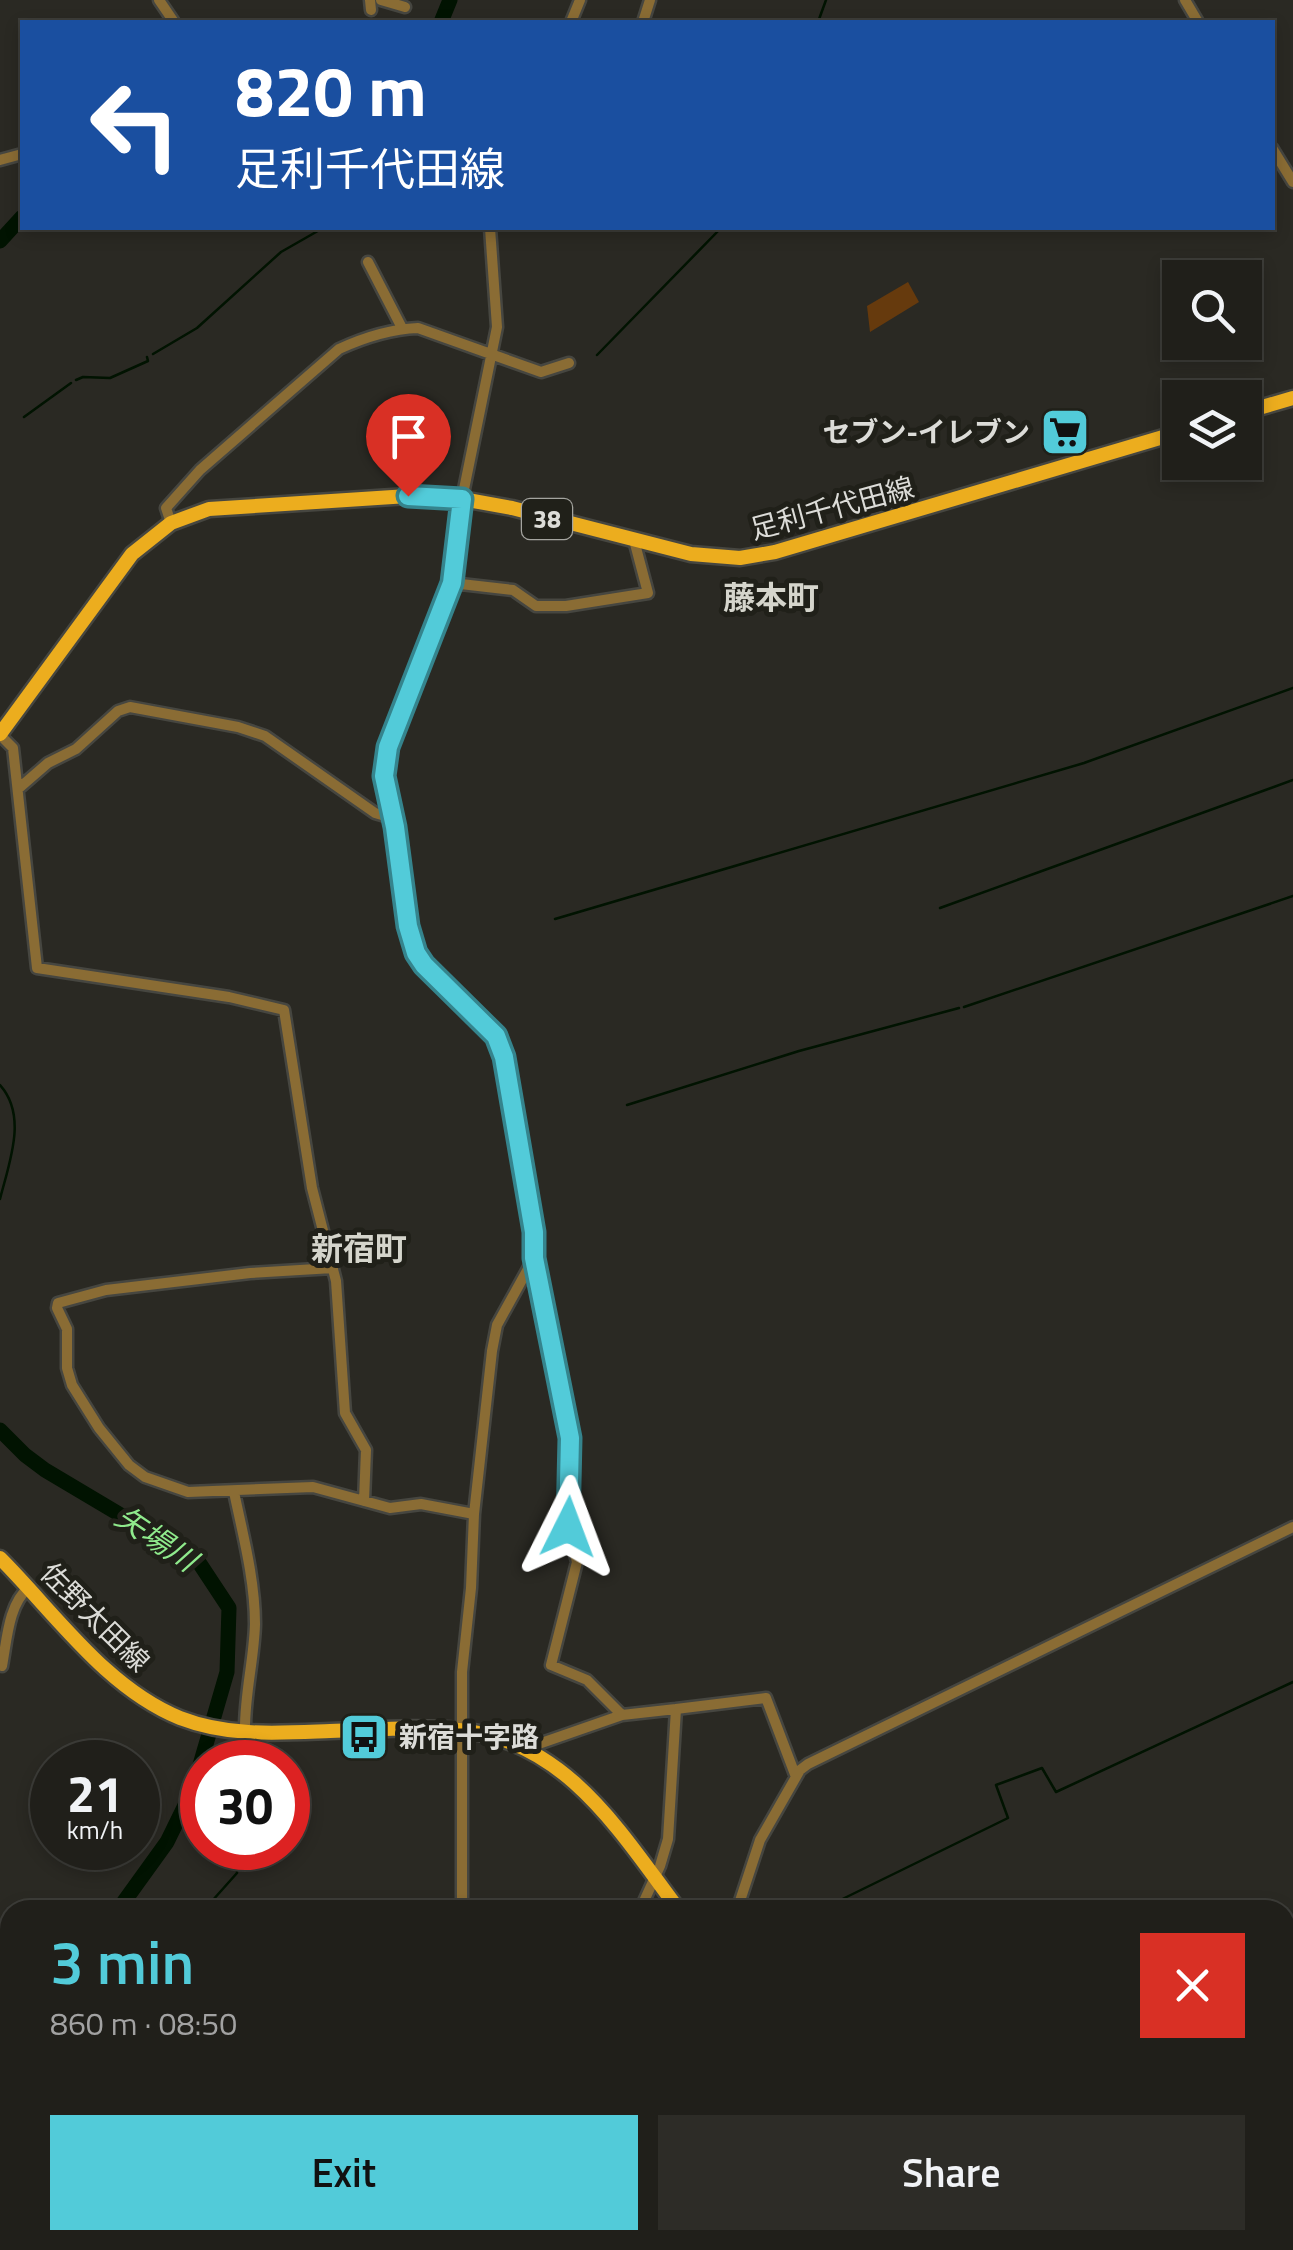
<!DOCTYPE html>
<html lang="en">
<head>
<meta charset="utf-8">
<style>
	body { margin:0; font-family:"Titillium Web","Noto Sans JP",sans-serif; background:#2d2c27; color:#f1f3f6; height:100vh; display:flex; flex-direction:column; font-size:38px; white-space:nowrap }
	* { box-sizing:border-box; margin:0 }
	p { font-size:32px; color:#a2a2a2 }
	.icon { flex:none; width:55px; height:55px; fill:none; stroke:currentColor; stroke-width:2; stroke-linecap:round; stroke-linejoin:round }
	.map { position:relative; flex:1; overflow:hidden }
	.details { position:absolute; left:0px; top:1900px; width:1295px; height:350px; display:flex; flex-direction:column; background:#201f1a; border-radius:30px 30px 0 0; box-shadow:0 5px 15px #0003,0 0 0 2px #3d3d39 }
	.details>* { flex:none }
	.guide { position:absolute; left:20px; top:20px; width:1255px; height:210px; border-radius:0px; box-shadow:0 5px 15px #0003,0 0 0 2px #3d3d39; background:#1a4fa0; color:#fff; overflow:hidden }
	.buttons { position:absolute; left:1162px; top:260px; display:grid; gap:20px }
	.buttons a { display:grid; place-items:center; width:100px; height:100px; border-radius:0px; background:#201f1a; box-shadow:0 5px 15px #0003,0 0 0 2px #3d3d39; font-size:50px }
	.speed { position:absolute; left:30px; top:1740px; display:flex; gap:20px; font-size:50px; font-weight:700; text-align:center }
	.speed>* { display:grid; place-content:center; width:130px; height:130px; border-radius:50%; background:#201f1a; box-shadow:0 5px 15px #0003,0 0 0 2px #3d3d39; line-height:1 }
	.speed small { font-size:25px; font-weight:400 }
	.speed .limit { border:15px solid #d22; background:#fff; color:#111 }
	.pin { position:absolute; display:grid; place-items:center; width:85px; height:85px; color:#fff; margin:-102px -42px; border-radius:50% 50% 50% 0; rotate:-45deg; box-shadow:0 0 10px #0007 }
	.pin .icon { rotate:45deg }
	.me { position:absolute; width:110px; margin:-55px; rotate:3deg; stroke-linejoin:round; filter:drop-shadow(0 0 8px #0008) }
	.turn { display:flex; align-items:center; gap:35px; height:210px; padding:0 50px; font-size:45px }
	.turn .icon { width:130px; height:130px; stroke-width:2.5 }
	.turn b { display:block; font-size:70px; line-height:85px }
	.round { display:grid; place-items:center; flex:none; width:105px; height:105px; border-radius:0px; background:#2d2c27 }
	.overview { display:flex; align-items:center; justify-content:space-between; height:170px; padding:0 50px }
	h1 { font-size:60px; font-weight:600; line-height:75px; color:#52cbd9 }
	.cta { display:flex; gap:20px; margin-top:auto; padding:20px 50px }
	.cta a { flex:1; height:115px; border-radius:0px; background:#52cbd9; color:#111; font-size:40px; font-weight:600; line-height:115px; text-align:center }
	.cta a+a { background:#2d2c27; color:#f1f3f6 }
	.map>svg:first-child { display:block }
	.green { fill:#663a0d }
	.lines { fill:none; stroke-linecap:round; stroke-linejoin:round }
	.stream { stroke:#011301; stroke-width:2.5 }
	.river { stroke:#011301; stroke-width:15 }
	.minor-casing { stroke:#464640; stroke-width:15 }
	.major-casing { stroke:#464640; stroke-width:19 }
	.minor { stroke:#8a6c34; stroke-width:10 }
	.major { stroke:#ecad1e; stroke-width:14 }
	.route-casing { stroke:#35848d; stroke-width:25 }
	.route { stroke:#52cbd9; stroke-width:18 }
	.labels { text-anchor:middle; stroke-width:10; stroke-linejoin:round; paint-order:stroke }
	.shield { fill:#202019; stroke:#a4a49f; stroke-width:2.5 }
	.shield-label { font-size:25px; font-weight:bold; fill:#dcdcd8 }
	.poi-label { font-size:28px; font-weight:bold; fill:#dcdcd8; stroke:#202019; text-anchor:end }
	.street-label { font-size:28px; fill:#dcdcd8; stroke:#202019 }
	.water-label { font-size:30px; font-style:italic; fill:#8fea8c; stroke:#202019 }
	.quarter-label { font-size:32px; font-weight:bold; fill:#d5d5cc; stroke:#202019 }
</style>
</head>
<body>
<div class="map">
<svg width="1293" height="2250" viewBox="0 0 1293 2250">
	<rect width="100%" height="100%" fill="#2a2923"/>
	<!-- green -->
	<path class="green" d="M908,282L919,302L870,332L867,306Z"/>
	<g class="lines">
		<!-- stream -->
		<path class="stream" d="M818,22L826,0
			M153,354L197,328L281,252L323,228
			M597,355L721,228
			M76,380L83,377L110,378L148,361L147,357
			M24,417L71,383
			M940,908L1293,780
			M555,919L1084,763L1293,688
			M964,1007L1293,896
			M0,1085C28,1116 9,1163 0,1199
			M627,1105L799,1051L959,1008
			M193,1789L202,1796
			M204,1910L237,1873L236,1848
			M820,1910L1008,1818L996,1785L1042,1768L1056,1792L1293,1682
			M221,2250V2240"/>
		<!-- river -->
		<path class="river" d="M441,22L450,0
			M0,241L22,217
			M0,1430L25,1455L45,1470L198,1561L229,1608L227,1672L193,1789L167,1842L118,1910
			M0,2020L10,2014"/>
		<!-- minor casing -->
		<g class="minor-casing">
			<path id="minor" d="M159,0L174,22
				M370,0L371,10
				M381,0L405,7
				M1185,0L1198,22
				M571,22L580,0
				M643,22L650,0
				M1272,148L1293,182
				M0,160L22,154
				M490,228L497,327L462,499L452,583L388,747L384,775L395,827L408,925L416,953L424,965L496,1036L504,1057L534,1233L535,1257L570,1439L568,1527L577,1562L551,1665L587,1680L622,1715
				M368,262L402,328
				M171,523L166,508L200,470L339,349C363,338 391,329 418,328L541,372L569,363
				M452,583L513,590L536,606H566L648,593L634,540
				M0,735L13,748L37,968L229,997L284,1010L312,1188L336,1281L345,1413L366,1450L364,1501
				M18,789L48,763L76,749L118,711L130,707L238,727L265,736L375,813L392,818
				M333,1268L250,1273L106,1290L58,1303L57,1308L67,1329V1368L72,1385L99,1428L129,1465L145,1477L188,1492L313,1487L390,1508L421,1504L474,1514
				M234,1492C243,1535 255,1580 255,1624C254,1661 244,1696 245,1733
				M2,1666C7,1640 8,1605 29,1587
				M527,1748L622,1715L676,1709
				M462,1910V1672L471,1588L474,1514L492,1351L497,1325L534,1258
				M640,1910L660,1866L668,1839L676,1709L766,1698L796,1777
				M737,1910L760,1840L800,1770L808,1764L1293,1527
				M0,2237L10,2250
				M375,2240V2250
				M491,2240L500,2250
				M773,2240L781,2250
				M249,2250L254,2240
				M397,2250L422,2240
				M631,2250L635,2240"/>
		</g>
		<!-- major casing -->
		<g class="major-casing">
			<path id="major" d="M1245,412L1293,398
				M0,734L132,554L171,523L209,509L408,496L462,499L512,508L691,554L740,558L775,552L1180,432
				M0,1558C55,1613 106,1688 180,1718C229,1737 279,1733 330,1731C372,1730 416,1726 459,1730C566,1740 620,1832 679,1910
				M926,2240L933,2250"/>
		</g>
		<!-- minor -->
		<use href="#minor" class="minor"/>
		<!-- major -->
		<use href="#major" class="major"/>
	</g>
	<g class="lines">
		<!-- route casing -->
		<g class="route-casing">
			<path id="route" d="M408,496L462,499L452,583L388,747L384,776L395,827L408,926L416,953L424,965L496,1036L504,1057L534,1232V1258L570,1438L568,1527"/>
		</g>
		<!-- route -->
		<use href="#route" class="route"/>
	</g>
	<!-- icons -->
	<defs>
		<g id="supermarket-square" transform="scale(2.5)"><rect x="-9" y="-9" width="18" height="18" rx="4" fill="#52cbd9" stroke="#202019"/><path d="M-6-5.5h2.5l.6 2H6L4.5 2H-2.5L-4.4-4H-6ZM-1.5 3.2a1.3 1.3 0 1 0 .1 0ZM3 3.2a1.3 1.3 0 1 0 .1 0Z" fill="#111"/></g>
		<g id="bus-square" transform="scale(2.5)"><rect x="-9" y="-9" width="18" height="18" rx="4" fill="#52cbd9" stroke="#202019"/><path d="M-5-6H5V4H4V6H2V4H-2V6H-4V4H-5ZM-3.5-4V0h7V-4ZM-3.5 1.2v1.5H-2V1.2ZM2 1.2v1.5H3.5V1.2Z" fill="#111"/></g>
	</defs>
	<g fill-rule="evenodd">
		<use href="#supermarket-square" x="1065" y="432"/>
		<use href="#bus-square" x="364" y="1737"/>
	</g>
	<g class="labels">
		<!-- shield labels -->
		<rect class="shield" x="522" y="499" width="50" height="40" rx="8"/>
		<g class="shield-label">
			<text x="547" y="528">38</text>
		</g>
		<!-- poi labels -->
		<g class="poi-label">
			<text x="1030" y="442">セブン-イレブン</text>
			<text x="399" y="1747" text-anchor="start">新宿十字路</text>
		</g>
		<!-- street labels -->
		<g class="street-label">
			<text transform="translate(832 508) rotate(-15)" y="10">足利千代田線</text>
			<text transform="translate(95 1617) rotate(45)" y="10">佐野太田線</text>
		</g>
		<!-- water labels -->
		<g class="water-label">
			<text transform="translate(156 1539) rotate(34)" y="10">矢場川</text>
		</g>
		<!-- quarter labels -->
		<g class="quarter-label">
			<text x="771" y="609">藤本町</text>
			<text x="359" y="1260">新宿町</text>
		</g>
	</g>
</svg>
<div class="buttons">
<a><svg class="icon" aria-label="search" viewBox="0 0 24 24"><circle cx="10" cy="10" r="6"/><path d="M15 15l6 6"/></svg></a>
<a><svg class="icon" aria-label="layers" viewBox="0 0 24 24"><path d="M12 4l9 5-9 5-9-5zM3 14l9 5 9-5"/></svg></a>
</div>
<div class="speed"><div>21<small>km/h</small></div><div class="limit">30</div></div>
<div class="pin" style="left:408px;top:496px;background:#d93025"><svg class="icon" aria-label="arrive" viewBox="0 0 24 24"><path d="M6 21V4h12l-3 4 3 4H6"/></svg></div>
<svg class="me" style="left:568px;top:1527px" viewBox="-20 -20 40 40"><path d="M0-17L14 15 0 8-14 15z" fill="#52cbd9" stroke="#fff" stroke-width="4"/></svg>
<div class="guide">
<div class="turn"><svg class="icon" aria-label="left" viewBox="0 0 24 24"><path d="M17 20v-9H6M10 6l-5 5 5 5"/></svg><div><b>820 m</b>足利千代田線</div></div>
</div>
<section class="details">
<div class="overview"><div><h1>3 min</h1><p>860 m · 08:50</p></div><a class="round" style="background:#d93025;color:#fff"><svg class="icon" aria-label="close" viewBox="0 0 24 24"><path d="M6 6l12 12M18 6L6 18"/></svg></a></div>
<div class="cta"><a>Exit</a><a>Share</a></div>
</section>
</div>
</body>
</html>
